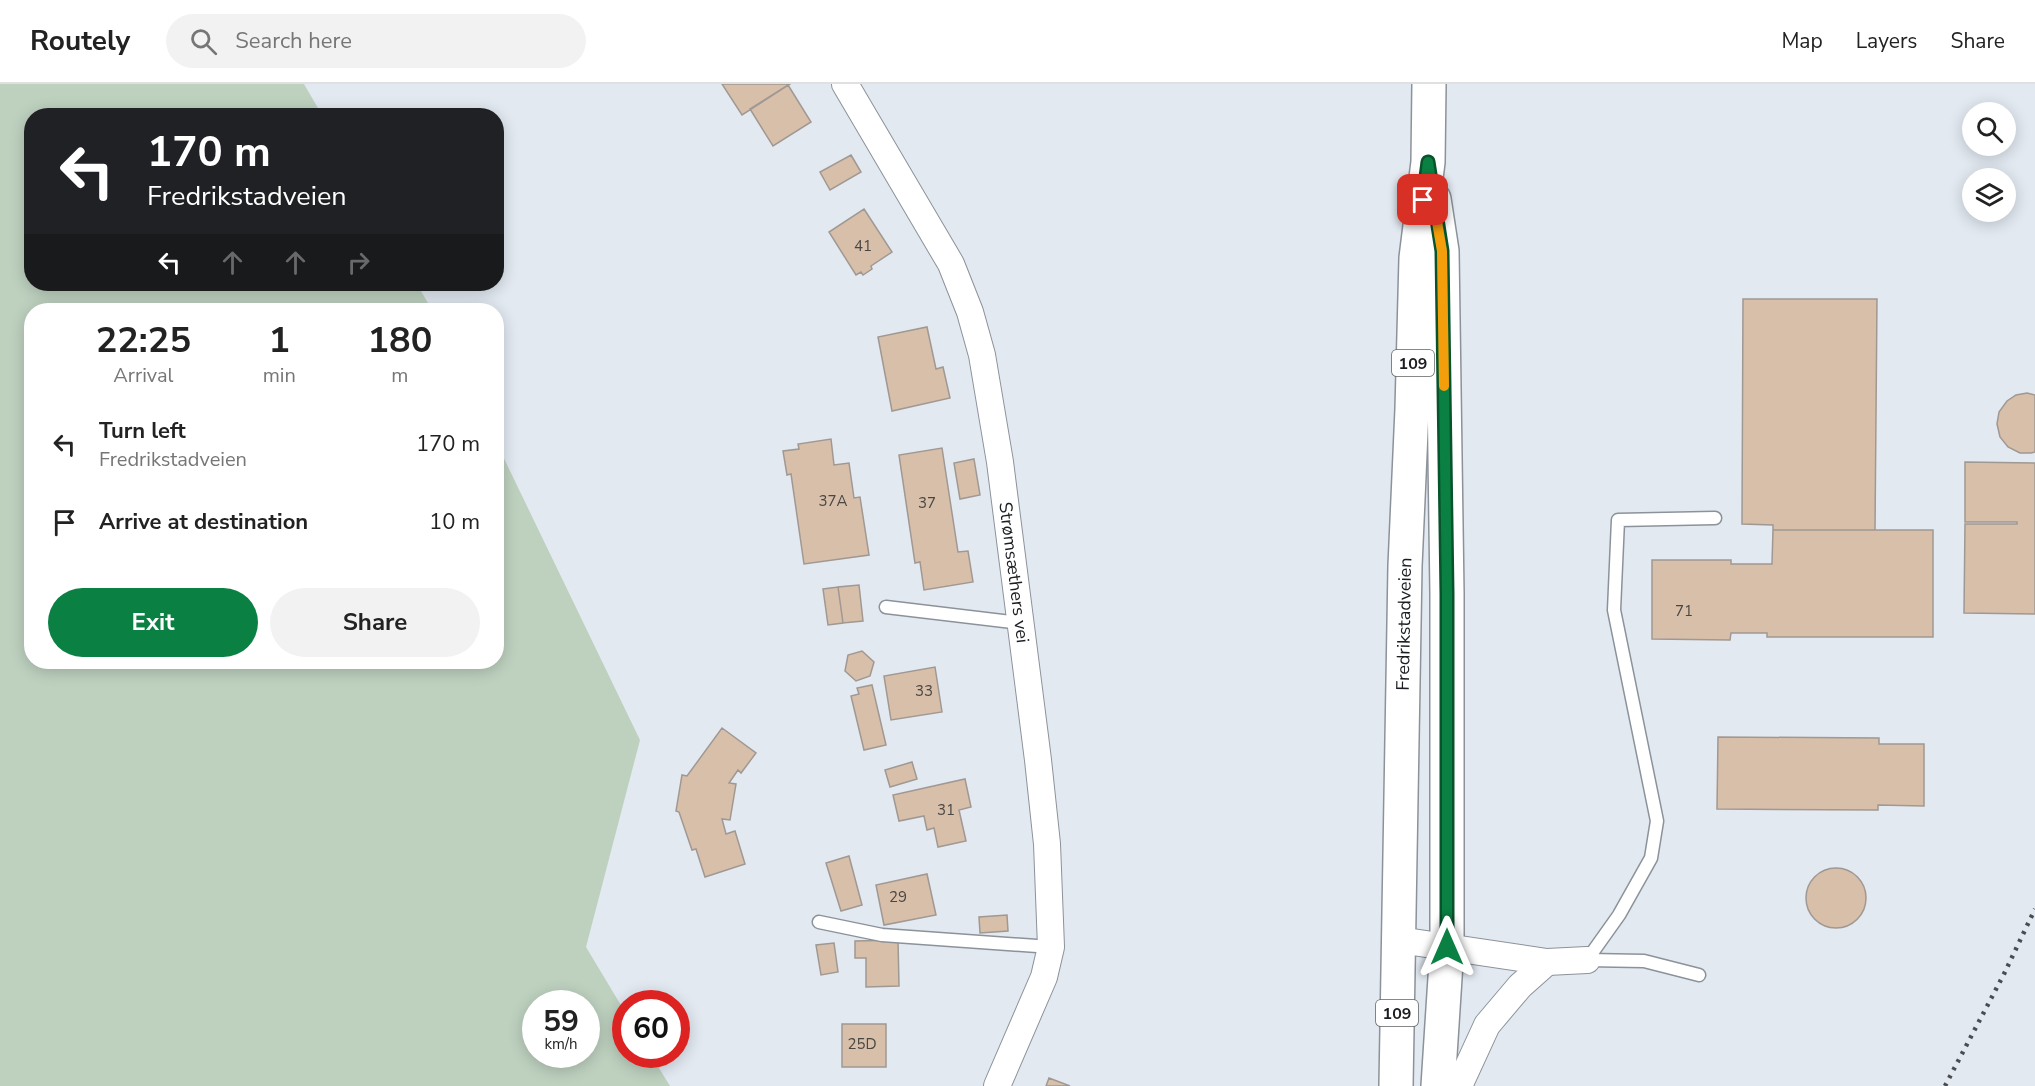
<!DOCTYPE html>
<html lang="en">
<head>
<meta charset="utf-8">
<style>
	body { margin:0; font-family:"Nunito Sans",sans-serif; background:#f2f2f2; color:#222; height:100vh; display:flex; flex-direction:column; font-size:22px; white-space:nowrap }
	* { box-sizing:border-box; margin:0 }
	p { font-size:20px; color:#767676 }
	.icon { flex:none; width:33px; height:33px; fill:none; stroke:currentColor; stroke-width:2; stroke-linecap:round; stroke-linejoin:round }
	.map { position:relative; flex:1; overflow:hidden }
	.details { position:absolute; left:24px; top:219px; width:480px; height:366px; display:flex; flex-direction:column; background:#fff; border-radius:24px; box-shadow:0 3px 15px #0003 }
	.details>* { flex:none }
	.top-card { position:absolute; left:24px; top:24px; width:480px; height:183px; border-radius:24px; box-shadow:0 3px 15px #0003; background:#202124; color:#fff; overflow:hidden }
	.buttons { position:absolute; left:1962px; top:18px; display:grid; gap:12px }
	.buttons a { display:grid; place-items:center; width:54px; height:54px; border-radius:50%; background:#fff; box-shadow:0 3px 15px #0003; font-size:30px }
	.speed { position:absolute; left:522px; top:906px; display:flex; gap:12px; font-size:30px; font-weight:700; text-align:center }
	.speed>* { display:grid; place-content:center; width:78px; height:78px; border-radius:50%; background:#fff; box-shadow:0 3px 15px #0003; line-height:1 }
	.speed small { font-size:15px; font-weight:400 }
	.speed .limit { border:9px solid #d22; background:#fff; color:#111 }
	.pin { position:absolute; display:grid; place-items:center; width:51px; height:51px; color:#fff; margin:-26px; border-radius:12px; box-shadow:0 3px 9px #0006 }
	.me { position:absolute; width:66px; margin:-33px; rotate:0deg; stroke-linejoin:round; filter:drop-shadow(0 0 4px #0008) }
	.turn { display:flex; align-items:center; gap:21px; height:126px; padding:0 24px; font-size:27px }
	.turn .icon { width:78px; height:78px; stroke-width:2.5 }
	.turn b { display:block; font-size:42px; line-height:51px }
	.lanes { display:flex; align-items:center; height:57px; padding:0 24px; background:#0003; justify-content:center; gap:30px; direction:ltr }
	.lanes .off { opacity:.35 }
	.eta { display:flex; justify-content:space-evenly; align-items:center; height:102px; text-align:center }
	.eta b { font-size:36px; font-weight:700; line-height:42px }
	.cta { display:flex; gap:12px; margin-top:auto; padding:12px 24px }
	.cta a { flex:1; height:69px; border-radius:36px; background:#0b8043; color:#fff; font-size:24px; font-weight:700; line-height:69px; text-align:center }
	.cta a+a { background:#f2f2f2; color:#222 }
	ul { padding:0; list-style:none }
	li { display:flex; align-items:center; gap:18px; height:78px; padding:0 24px }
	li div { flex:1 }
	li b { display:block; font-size:22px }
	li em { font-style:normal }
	header { display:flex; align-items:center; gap:36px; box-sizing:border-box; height:84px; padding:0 30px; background:#fff; border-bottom:2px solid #e0e0e0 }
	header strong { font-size:28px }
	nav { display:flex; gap:33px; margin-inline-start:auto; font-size:21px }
	.search { width:420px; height:54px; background:#f2f2f2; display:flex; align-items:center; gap:15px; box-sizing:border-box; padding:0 21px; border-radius:33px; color:#767676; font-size:22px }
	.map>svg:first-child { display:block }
	.green { fill:#bed1bf; fill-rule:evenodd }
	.building { fill:#d8bfaa; stroke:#a09892; stroke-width:1.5 }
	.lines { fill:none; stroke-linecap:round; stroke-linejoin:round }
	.service-casing { stroke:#8c929a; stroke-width:15 }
	.minor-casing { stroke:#8c929a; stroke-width:28 }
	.primary-casing { stroke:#8c929a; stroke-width:36 }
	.service { stroke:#fff; stroke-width:12 }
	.minor { stroke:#fff; stroke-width:26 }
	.primary { stroke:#fff; stroke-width:33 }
	.rail { stroke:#494d51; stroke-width:4.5; stroke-dasharray:3 6; stroke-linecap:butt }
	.route-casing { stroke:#07532c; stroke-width:15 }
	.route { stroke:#0b8043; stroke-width:10 }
	.slow { stroke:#f59e0b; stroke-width:10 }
	.labels { text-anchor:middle; stroke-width:6; stroke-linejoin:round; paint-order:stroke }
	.number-label { font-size:15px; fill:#4a4642 }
	.shield { fill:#fff; stroke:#5f6163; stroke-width:1.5 }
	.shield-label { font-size:16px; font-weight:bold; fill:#1b1d20 }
	.street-label { font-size:18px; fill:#1b1d20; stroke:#fff }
</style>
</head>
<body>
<header>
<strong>Routely</strong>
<div class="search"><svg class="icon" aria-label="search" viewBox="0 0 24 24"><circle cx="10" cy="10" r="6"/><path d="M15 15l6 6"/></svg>Search here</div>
<nav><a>Map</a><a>Layers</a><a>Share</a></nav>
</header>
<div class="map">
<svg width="2035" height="1002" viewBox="0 0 2035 1002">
	<rect width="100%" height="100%" fill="#e2e9f1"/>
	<!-- green -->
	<path class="green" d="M0,0H304L322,31L32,32V200H417L432,226H32V578H496L497,360L640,656L586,863L625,928L626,970L651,971L670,1002H0ZM536,920H586V970H536Z"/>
	<!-- building -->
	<path class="building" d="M722,0H790L742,31Z
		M788,1L811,38L773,62L750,25Z
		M851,71L861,88L830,106L820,88Z
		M864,125L892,168L871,182L872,185L863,191L861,188L856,191L829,148Z
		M1743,215H1877L1875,446H1773V441L1742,440Z
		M927,243L936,285L943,283L950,314L892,327L878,253Z
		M2027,309L2035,311V368L2031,369H2020L2008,363L2000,353L1997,340L1999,328L2007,317L2016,311Z
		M831,355L834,381L849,379L854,414L860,413L869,471L804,480L791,390L787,391L783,367L799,365L798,360Z
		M942,364L958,468L968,467L973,498L924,506L920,478L915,479L899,371Z
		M974,375L980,411L960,415L954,379Z
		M1965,378L2035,379V530L1964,529L1965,440H2017V438H1965Z
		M1773,446H1933V553H1767V549H1731L1730,556L1652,555V476H1731V480H1772Z
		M859,501L863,537L843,539L838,503Z
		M838,503L843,539L828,541L823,505Z
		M862,567L874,578L870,592L856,597L845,587L848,571Z
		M935,583L942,628L891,636L884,592Z
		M872,601L886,661L864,666L851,612L859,610L857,604Z
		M722,644L756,669L741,689L738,686L729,699L736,700L730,736L722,735L726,750L735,747L745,780L705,793L696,765L692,766L679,728L676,727L682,691L687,692Z
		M1718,653L1879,654V660H1924V722L1878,721V726L1717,725Z
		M912,678L917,695L890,703L885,686Z
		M965,695L971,723L959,726L966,757L938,763L934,744L927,746L924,732L899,737L893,711Z
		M849,772L862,821L841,827L826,779Z
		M1806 814a30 30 0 1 1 60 0a30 30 0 1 1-60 0Z
		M927,790L936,831L884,841L876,801Z
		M1007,831L1008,847L980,849L979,833Z
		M898,856L899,902L866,903V874H855V857Z
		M834,859L838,888L821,891L816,861Z
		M842,940H886V983H842Z
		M1049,994L1070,1002H1046Z"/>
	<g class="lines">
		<!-- service casing -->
		<g class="service-casing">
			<path id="service" d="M886,523L1020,539
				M819,838L882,851L1051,863
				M1587,876L1619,831L1651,774L1657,737L1614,526L1618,436L1715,434
				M1587,876L1644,877L1699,891"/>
		</g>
		<!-- minor casing -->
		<g class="minor-casing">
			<g id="minor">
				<path id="s1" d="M845,0L951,180L970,228L982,271L1000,378L1038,676L1047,760L1051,863L1044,893L997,1002"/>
				<path d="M1399,856L1547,878L1587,876"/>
				<path d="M1459,1002L1487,941L1520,902L1547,878"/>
			</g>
		</g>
		<!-- primary casing -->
		<g class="primary-casing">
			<g id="primary">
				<path d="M1434,115L1442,167L1447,510V863L1438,1002"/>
				<path id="s2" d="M1396,1002L1405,482L1412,325L1416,174L1428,78L1429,0"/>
			</g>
		</g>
		<!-- service -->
		<use href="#service" class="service"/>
		<!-- minor -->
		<use href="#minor" class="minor"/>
		<!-- primary -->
		<use href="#primary" class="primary"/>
		<!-- rail -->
		<path class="rail" d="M1945,1002L2004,890L2035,825"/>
	</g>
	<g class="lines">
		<!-- route casing -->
		<g class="route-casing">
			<path id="route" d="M1423,116L1428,78L1442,167L1447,510V863"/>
		</g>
		<!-- route -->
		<use href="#route" class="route"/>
		<!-- slow -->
		<path class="slow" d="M1437,138L1442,167L1444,302"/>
	</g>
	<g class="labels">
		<!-- number labels -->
		<g class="number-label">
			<text x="863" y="167">41</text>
			<text x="833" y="422">37A</text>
			<text x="927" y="424">37</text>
			<text x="1684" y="532">71</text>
			<text x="924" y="612">33</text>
			<text x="946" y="731">31</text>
			<text x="898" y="818">29</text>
			<text x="862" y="965">25D</text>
		</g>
		<!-- shield labels -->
		<g class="shield">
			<rect x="1392" y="266" width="42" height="26" rx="4.5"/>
			<rect x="1376" y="916" width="42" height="26" rx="4.5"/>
		</g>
		<g class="shield-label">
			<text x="1413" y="285">109</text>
			<text x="1397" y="935">109</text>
		</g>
		<!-- street labels -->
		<g class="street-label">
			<text dy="6" stroke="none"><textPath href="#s1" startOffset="525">Strømsæthers vei</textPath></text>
			<text dy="6" stroke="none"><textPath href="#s2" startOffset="462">Fredrikstadveien</textPath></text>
		</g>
	</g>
</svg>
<div class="buttons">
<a><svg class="icon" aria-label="search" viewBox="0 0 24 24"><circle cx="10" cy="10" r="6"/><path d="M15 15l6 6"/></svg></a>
<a><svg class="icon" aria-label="layers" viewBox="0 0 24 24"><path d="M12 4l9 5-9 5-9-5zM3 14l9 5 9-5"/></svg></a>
</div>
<div class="speed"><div>59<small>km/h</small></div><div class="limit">60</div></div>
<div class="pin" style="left:1423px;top:116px;background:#d93025"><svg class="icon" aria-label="arrive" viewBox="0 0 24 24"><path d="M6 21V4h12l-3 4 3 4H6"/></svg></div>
<svg class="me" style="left:1447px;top:863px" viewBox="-20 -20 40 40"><path d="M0-17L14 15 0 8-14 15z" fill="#0b8043" stroke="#fff" stroke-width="4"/></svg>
<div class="top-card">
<div class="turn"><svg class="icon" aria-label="left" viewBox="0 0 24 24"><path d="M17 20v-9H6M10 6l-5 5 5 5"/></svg><div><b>170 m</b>Fredrikstadveien</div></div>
<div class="lanes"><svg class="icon" aria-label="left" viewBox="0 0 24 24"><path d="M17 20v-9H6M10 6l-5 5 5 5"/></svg><svg class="icon off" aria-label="ahead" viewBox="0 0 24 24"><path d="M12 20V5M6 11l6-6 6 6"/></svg><svg class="icon off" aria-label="ahead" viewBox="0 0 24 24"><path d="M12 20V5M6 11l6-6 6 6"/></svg><svg class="icon off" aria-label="right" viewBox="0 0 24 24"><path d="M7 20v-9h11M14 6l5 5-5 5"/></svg></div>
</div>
<section class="details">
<div class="eta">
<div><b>22:25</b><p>Arrival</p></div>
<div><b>1</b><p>min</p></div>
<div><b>180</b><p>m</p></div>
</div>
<ul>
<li><svg class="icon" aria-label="left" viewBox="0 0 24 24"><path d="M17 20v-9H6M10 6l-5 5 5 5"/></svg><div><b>Turn left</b><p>Fredrikstadveien</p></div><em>170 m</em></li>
<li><svg class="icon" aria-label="arrive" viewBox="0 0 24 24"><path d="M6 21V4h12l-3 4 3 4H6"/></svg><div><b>Arrive at destination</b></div><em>10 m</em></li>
</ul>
<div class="cta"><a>Exit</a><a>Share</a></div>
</section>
</div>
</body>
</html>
